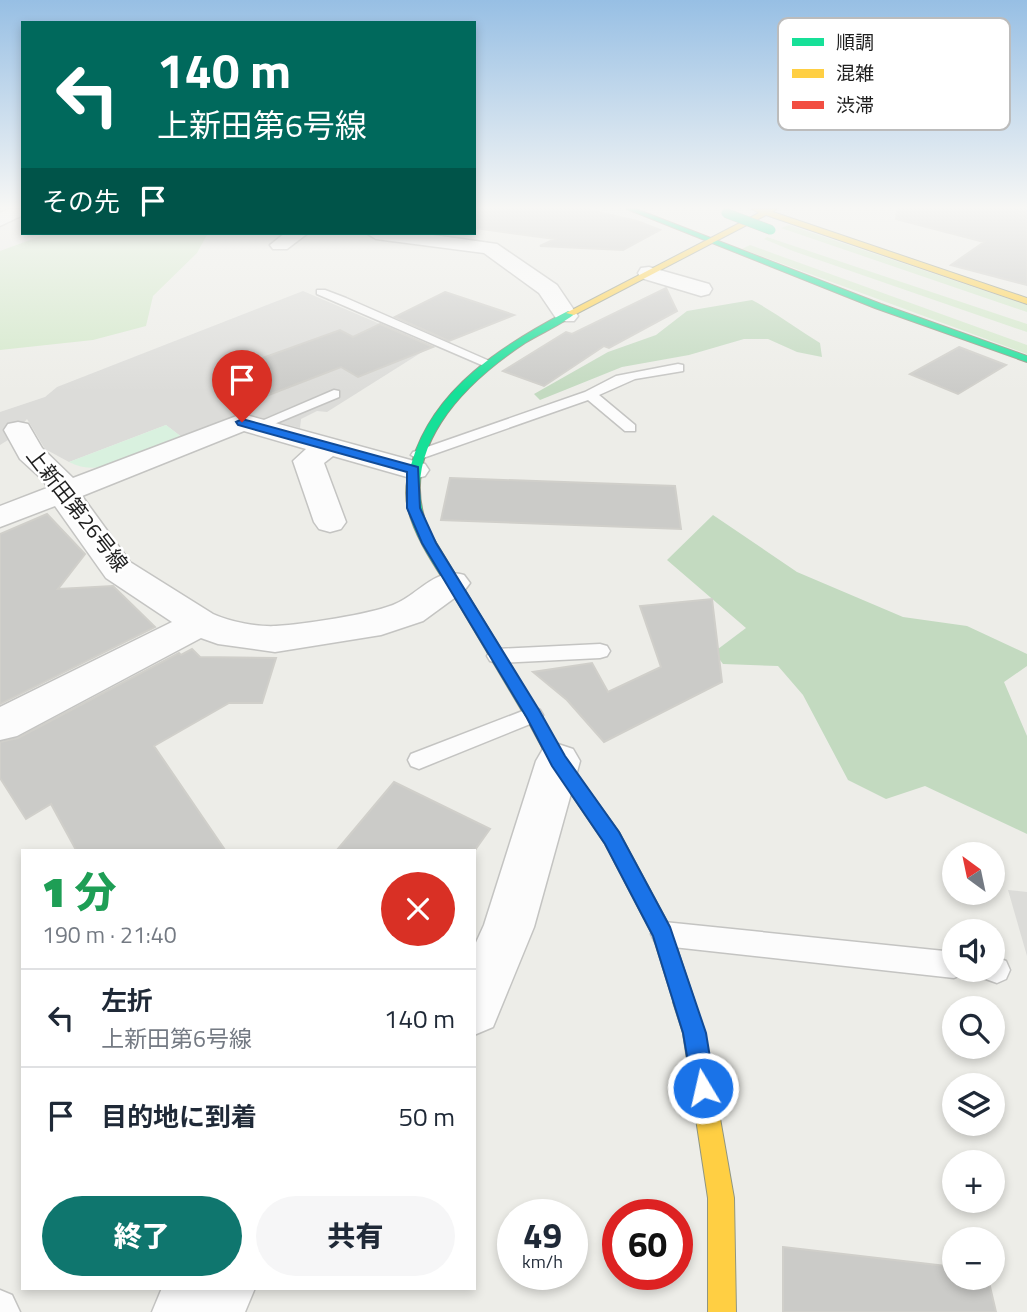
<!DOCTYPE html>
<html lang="ja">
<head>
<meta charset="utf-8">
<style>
	body { margin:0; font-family:"Titillium Web","Noto Sans JP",sans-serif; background:#f6f6f7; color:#1f2937; height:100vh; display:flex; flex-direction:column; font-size:26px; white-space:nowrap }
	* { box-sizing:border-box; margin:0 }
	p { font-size:23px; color:#747a83 }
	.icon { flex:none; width:38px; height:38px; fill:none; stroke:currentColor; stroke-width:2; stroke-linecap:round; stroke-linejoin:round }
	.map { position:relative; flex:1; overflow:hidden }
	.sheet { position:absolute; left:21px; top:849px; width:455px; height:441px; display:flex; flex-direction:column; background:#fff; border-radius:0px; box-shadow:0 4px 10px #0003 }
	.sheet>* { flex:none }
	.banner { position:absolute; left:21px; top:21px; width:455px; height:214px; border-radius:0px; box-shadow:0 4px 10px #0003; background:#00695c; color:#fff; overflow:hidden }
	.needle { width:46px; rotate:327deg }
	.buttons { position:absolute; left:942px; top:842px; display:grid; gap:14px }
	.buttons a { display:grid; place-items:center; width:63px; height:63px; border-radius:50%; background:#fff; box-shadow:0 4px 10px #0003; font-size:35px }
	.speed { position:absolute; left:497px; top:1199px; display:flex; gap:14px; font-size:35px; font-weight:700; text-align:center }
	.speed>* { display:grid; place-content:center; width:91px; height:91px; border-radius:50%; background:#fff; box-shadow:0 4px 10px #0003; line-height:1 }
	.speed small { font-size:18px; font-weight:400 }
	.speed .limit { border:10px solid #d22; background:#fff; color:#111 }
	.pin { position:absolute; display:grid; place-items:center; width:60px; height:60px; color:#fff; margin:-72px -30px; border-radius:50% 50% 50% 0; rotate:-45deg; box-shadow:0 0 7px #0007 }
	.pin .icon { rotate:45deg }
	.me { position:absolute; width:77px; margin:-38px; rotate:351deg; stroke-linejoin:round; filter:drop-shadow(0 0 5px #0008) }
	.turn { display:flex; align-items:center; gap:24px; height:147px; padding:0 21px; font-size:32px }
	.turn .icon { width:91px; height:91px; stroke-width:2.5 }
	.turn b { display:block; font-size:49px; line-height:60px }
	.then { display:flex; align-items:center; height:66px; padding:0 21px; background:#0003; gap:14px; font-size:26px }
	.round { display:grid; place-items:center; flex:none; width:74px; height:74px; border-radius:37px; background:#f6f6f7 }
	.head { display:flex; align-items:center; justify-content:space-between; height:119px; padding:0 21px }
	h1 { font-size:42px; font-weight:800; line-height:52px; color:#1e9e55 }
	.action { display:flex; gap:14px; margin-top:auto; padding:14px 21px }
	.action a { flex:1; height:80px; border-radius:42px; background:#0f766e; color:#fff; font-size:28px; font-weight:800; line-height:80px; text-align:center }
	.action a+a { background:#f6f6f7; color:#1f2937 }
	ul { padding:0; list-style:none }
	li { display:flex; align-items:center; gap:21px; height:98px; padding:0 21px; border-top:2px solid #e0e1e3 }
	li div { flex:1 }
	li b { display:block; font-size:26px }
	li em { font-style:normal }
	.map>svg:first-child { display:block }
	.residential { fill:#dcdcd9 }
	.grass { fill:#d3e8ca }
	.forest { fill:#c3dac0 }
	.park { fill:#d9f1df }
	.building { fill:#cbcbc8; stroke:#d0cfca; stroke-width:2 }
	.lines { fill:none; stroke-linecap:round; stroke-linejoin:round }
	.lane-casing { stroke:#c4c4c2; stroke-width:3 }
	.street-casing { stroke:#c4c4c2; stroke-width:3 }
	.fast-casing { stroke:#909682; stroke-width:2 }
	.slow-casing { stroke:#909682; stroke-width:2 }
	.jam-casing { stroke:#909682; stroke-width:2 }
	.lane { fill:#fcfcfc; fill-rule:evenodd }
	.street { fill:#fcfcfc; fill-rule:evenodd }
	.fast { fill:#16e098; fill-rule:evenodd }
	.slow { fill:#ffcf43; fill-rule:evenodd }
	.jam { fill:#f24e42; fill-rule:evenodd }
	.fast-bridge-casing { stroke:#909682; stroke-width:10; stroke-linecap:butt }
	.fast-bridge { stroke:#16e098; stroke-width:9 }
	.route { fill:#1a73e8; stroke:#114b97; stroke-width:2 }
	.labels { text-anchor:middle; stroke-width:5; stroke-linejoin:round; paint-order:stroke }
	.street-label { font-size:21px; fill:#1f1f1f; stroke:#fff }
	.key { fill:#fff; stroke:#bcbcbc; stroke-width:2 }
	.key-label { font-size:19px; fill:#1f1f1f }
</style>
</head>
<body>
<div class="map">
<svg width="1027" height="1312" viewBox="0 0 1027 1312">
	<rect width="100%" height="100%" fill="#edede8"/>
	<!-- residential -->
	<path class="residential" d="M303,291L387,327L427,349L327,412L317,411L301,419L300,428L241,413L183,438L166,425L69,462L45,449L27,419L8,440L0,445V412L45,397L57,387Z
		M1008,890L1027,892V956Z"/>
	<!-- grass -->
	<path class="grass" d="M789,225L1027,305V312L781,228Z
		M49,233H208L197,253L153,296L146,326L93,340L0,350V251Z
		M767,237L1027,324V332L793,251L764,239Z
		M750,245L1027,345V354L742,249Z"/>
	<!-- forest -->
	<path class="forest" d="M752,300C776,313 797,329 820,343L822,357L797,352L768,339H744L689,355L622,367L540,400L534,394L608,352L656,335L687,311Z
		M713,515L797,572L903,617L967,626L1027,654V666L1004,682L1027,736V834L925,786L886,799L848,780L803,695L778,666L723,664L714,652L746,628L667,560Z"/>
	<!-- park -->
	<path class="park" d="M166,425L183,438C150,451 102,480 69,462Z"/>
	<!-- building -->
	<path class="building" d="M474,209H586L637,221L660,230L623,250L540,246L555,239L474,228Z
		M897,209H1027V285L951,265L984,242L896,219Z
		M666,288L677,311L609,348L604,346L544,386L503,371L566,332L572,334Z
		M445,292L514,315L449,341L395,317Z
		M380,324L433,347L358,377L341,367L258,399L221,373L340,330L353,337Z
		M959,347L1006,365L958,394L910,374Z
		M450,478L675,486L681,529L441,520Z
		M47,514L85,554L58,589L113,586L155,627L0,704V534Z
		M712,599L722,682L604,742L567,700L533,672L592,663L608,692L661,667L640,606Z
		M192,649L200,657L276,658L262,703H229L154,746L225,850H76L51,804L26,819L0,778V742L18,738L179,653L181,655Z
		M394,782L490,829L475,850H337Z
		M783,1247L954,1267V1278H988L996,1312H783Z"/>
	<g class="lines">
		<!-- lane casing -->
		<g class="lane-casing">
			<path id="lane" d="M317,290H325L346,298L494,363L488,367L484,366L317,294Z
				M678,364L683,365V371L635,379L599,395L635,425V431H625L588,400L423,458L418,459L411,455L413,452L585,392L616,376Z
				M334,390L339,391V397L262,429L257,430L250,426Z
				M600,644L607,646L610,651L607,656L600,658L497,663L490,661L487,656L490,651L497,649Z
				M533,707L540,710L543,715L540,720L419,769L411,766L408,760L411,754Z
				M664,922L954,952V970H965L963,974L954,978L664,946L655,942L651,934L655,926Z
				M992,956L1006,961L1010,970L1006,979L997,983L983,978L979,970H992Z
				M0,1290L12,1295L20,1312H0Z"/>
		</g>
		<!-- street casing -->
		<g class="street-casing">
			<path id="street" d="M8,209H23V215L0,226V213Z
				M285,233H308L287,249H273L270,245Z
				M366,233H419L497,244L557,285L578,316L574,321H558L539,293L484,253L376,239Z
				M649,267L709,284L712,289L709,294L701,296L641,278L638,273L641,268Z
				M242,414L425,464L429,470L425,476L414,479L333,456L324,463L346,522L341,529L330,532L319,529L314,522L293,461L306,449L244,431L82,496L130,562L213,614C231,622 257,627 276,626C306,624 366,615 393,605C419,595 434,567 464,575L470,583L464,591L423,621L381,635L275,652L218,644L201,638L17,736L0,740V707L172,622L106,578L55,506L0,527V506L47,488L44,481L20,459L4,430L8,424L18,422L28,424L42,448L73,478Z
				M558,744L573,749L580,761L534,927L493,1027L474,1035V947L484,925L536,761L543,749Z
				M162,1288H255L245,1312H152Z"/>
		</g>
		<!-- fast casing -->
		<g class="fast-casing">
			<path id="fast" d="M627,209H636L881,304L1027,356V362L875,308Z
				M568,311L576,313C561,325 541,333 525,343C463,384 395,451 429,531L539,712L537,716H525C502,677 478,637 455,598C438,570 416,541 408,509C404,493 407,476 412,462C434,388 503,345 568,311Z"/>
		</g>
		<!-- slow casing -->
		<g class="slow-casing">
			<path id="slow" d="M752,209H776L773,212L1027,298V304L766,215L574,315L566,313L759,213Z
				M684,991L692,994L705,1033L734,1198L736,1312H708V1198L683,1033L673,1002L676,994Z"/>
		</g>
		<!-- jam casing -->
		<g class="jam-casing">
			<path id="jam" d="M531,706L537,708L564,756L619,832L670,927L695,1002L692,1010L684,1013L676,1010L653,936L605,844L552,766L523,712L525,708Z"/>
		</g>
		<!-- lane -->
		<use href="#lane" class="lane"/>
		<!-- street -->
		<use href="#street" class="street"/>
		<!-- fast -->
		<use href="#fast" class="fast"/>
		<!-- slow -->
		<use href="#slow" class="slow"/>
		<!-- jam -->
		<use href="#jam" class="jam"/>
		<!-- fast-bridge casing -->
		<g class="fast-bridge-casing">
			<path id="fast-bridge" d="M726,213L771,230"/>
		</g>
		<!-- fast-bridge -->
		<use href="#fast-bridge" class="fast-bridge"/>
	</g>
	<!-- sky -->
	<linearGradient id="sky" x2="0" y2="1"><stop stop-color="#97bfe4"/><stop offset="0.53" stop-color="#f7f7f5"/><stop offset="1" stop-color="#f7f7f5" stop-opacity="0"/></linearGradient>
	<rect width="1027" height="392" fill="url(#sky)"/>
	<!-- route -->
	<path class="route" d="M242,419L418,467L420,508L436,543L539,710L565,756L619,832L670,927L706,1033L715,1088L711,1097L703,1100L694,1097L683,1033L653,936L605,844L552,766L527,718L422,543L407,508V472L238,425L236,422Z"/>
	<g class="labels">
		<!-- street labels -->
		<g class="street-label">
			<text transform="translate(77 510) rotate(52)" y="7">上新田第26号線</text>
		</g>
	</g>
	<!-- legend -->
	<rect x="778" y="18" width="232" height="112" rx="10" class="key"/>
	<rect x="792" y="38" width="32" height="8" fill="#16e098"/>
	<rect x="792" y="69" width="32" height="9" fill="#ffcf43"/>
	<rect x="792" y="101" width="32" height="8" fill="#f24e42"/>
	<g class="key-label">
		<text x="836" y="49">順調</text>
		<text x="836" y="80">混雑</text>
		<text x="836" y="112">渋滞</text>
	</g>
</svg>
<div class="buttons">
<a><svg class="needle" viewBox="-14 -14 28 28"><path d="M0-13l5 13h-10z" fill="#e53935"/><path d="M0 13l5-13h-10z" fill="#747a83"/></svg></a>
<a><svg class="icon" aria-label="sound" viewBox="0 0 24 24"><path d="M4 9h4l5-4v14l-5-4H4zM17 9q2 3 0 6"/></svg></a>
<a><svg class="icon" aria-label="search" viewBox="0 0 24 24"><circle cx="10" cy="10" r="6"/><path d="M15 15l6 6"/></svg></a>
<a><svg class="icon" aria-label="layers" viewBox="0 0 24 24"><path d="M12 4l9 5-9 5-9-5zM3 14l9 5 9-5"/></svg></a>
<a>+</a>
<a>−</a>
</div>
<div class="speed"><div>49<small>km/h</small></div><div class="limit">60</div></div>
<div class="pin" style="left:242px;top:422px;background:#d93025"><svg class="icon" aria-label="arrive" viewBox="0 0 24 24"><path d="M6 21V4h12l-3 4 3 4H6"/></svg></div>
<svg class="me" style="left:703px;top:1088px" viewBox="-20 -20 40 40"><circle r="17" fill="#1a73e8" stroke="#fff" stroke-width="3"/><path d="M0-11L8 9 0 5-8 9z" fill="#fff"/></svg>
<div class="banner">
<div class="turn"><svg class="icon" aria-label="left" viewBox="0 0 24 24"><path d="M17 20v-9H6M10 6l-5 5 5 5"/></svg><div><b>140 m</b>上新田第6号線</div></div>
<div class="then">その先<svg class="icon" aria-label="arrive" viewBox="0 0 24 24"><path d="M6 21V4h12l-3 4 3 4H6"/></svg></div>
</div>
<section class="sheet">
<div class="head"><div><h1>1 分</h1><p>190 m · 21:40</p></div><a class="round" style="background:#d93025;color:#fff"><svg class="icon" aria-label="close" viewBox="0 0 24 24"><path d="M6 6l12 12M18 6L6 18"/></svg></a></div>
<ul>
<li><svg class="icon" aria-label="left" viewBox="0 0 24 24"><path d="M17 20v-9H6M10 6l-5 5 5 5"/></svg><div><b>左折</b><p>上新田第6号線</p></div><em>140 m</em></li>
<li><svg class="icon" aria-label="arrive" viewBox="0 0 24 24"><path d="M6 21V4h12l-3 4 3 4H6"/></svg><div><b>目的地に到着</b></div><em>50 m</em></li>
</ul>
<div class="action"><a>終了</a><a>共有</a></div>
</section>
</div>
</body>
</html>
